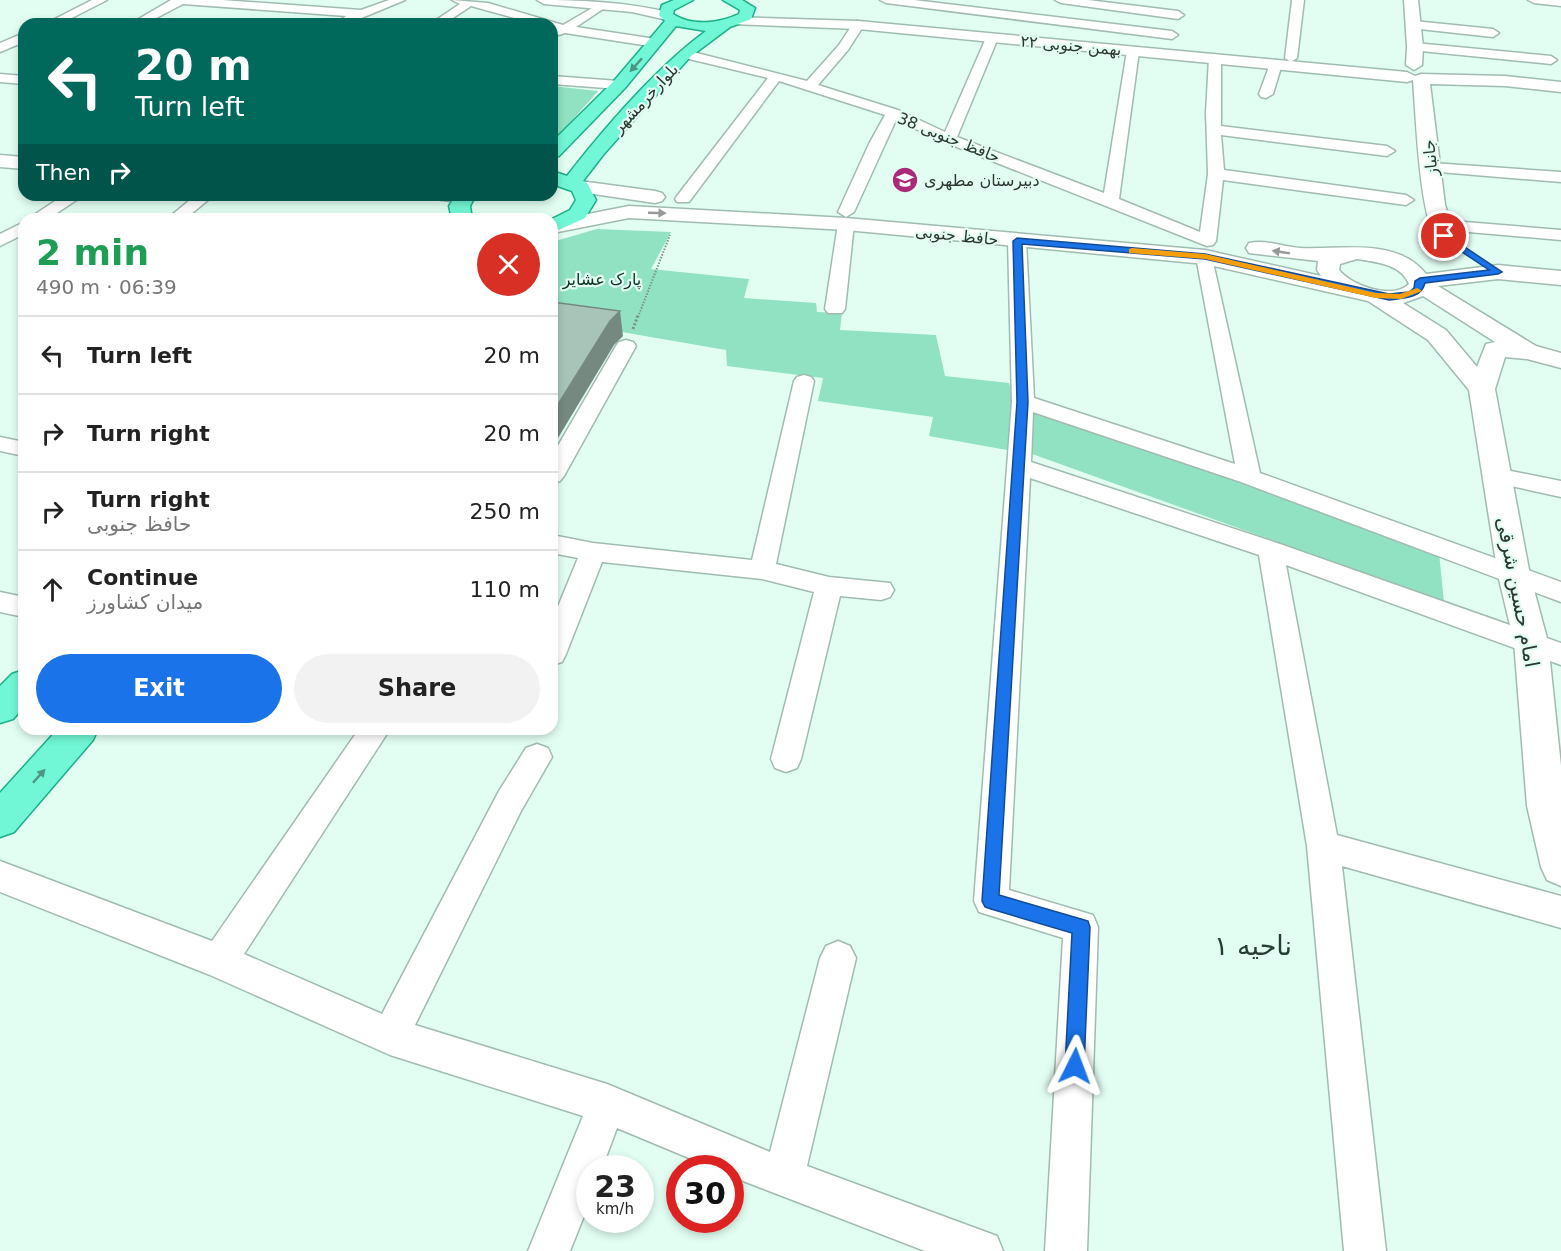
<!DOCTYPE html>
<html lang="en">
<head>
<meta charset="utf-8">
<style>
	body { margin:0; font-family:"DejaVu Sans","Noto Sans Arabic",sans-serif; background:#f2f2f2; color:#222; height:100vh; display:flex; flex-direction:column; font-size:22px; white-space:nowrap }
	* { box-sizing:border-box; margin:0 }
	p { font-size:20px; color:#767676 }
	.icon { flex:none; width:33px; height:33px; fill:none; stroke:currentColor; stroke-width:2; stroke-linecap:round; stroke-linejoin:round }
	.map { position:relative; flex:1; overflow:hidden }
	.panel { position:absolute; left:18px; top:213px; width:540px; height:522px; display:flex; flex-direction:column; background:#fff; border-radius:18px; box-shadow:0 3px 9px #0003 }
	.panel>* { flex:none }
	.top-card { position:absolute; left:18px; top:18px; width:540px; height:183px; border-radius:18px; box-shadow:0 3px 9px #0003; background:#00695c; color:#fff; overflow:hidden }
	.speed { position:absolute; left:576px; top:1155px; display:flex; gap:12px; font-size:30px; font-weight:700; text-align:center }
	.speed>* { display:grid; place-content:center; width:78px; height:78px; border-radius:50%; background:#fff; box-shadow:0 3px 9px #0003; line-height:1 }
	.speed small { font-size:15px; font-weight:400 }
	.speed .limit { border:9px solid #d22; background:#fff; color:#111 }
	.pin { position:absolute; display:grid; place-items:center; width:51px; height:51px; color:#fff; margin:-26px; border:3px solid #fff; border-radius:50%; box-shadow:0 2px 6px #0007 }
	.me { position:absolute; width:66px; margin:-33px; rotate:3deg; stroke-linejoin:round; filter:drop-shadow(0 0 4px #0008) }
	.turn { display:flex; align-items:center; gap:21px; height:126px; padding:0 18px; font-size:27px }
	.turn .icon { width:78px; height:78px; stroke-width:2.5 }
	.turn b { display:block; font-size:42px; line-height:51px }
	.then { display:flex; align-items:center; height:57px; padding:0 18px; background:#0003; gap:12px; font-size:22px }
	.round { display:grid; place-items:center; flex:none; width:63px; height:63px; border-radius:32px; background:#f2f2f2 }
	.summary { display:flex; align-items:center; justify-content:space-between; height:102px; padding:0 18px }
	h1 { font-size:36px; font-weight:800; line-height:45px; color:#1e9e55 }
	.action { display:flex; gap:12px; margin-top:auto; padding:12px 18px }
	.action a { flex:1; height:69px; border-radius:36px; background:#1a73e8; color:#fff; font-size:24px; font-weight:800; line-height:69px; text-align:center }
	.action a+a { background:#f2f2f2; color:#222 }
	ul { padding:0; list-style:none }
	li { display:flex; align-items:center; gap:18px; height:78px; padding:0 18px; border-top:2px solid #e0e0e0 }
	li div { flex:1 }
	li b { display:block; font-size:22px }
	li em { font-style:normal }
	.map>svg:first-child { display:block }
	.green { fill:#91e2c3 }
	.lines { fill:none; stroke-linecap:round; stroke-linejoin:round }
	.street-casing { stroke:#a0bbaf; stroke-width:3 }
	.secondary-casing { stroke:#a0bbaf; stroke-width:3 }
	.primary-casing { stroke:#1bb089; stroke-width:3 }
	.path-far1 { stroke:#7e9189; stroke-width:2; stroke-dasharray:1.5 1.5; stroke-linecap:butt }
	.path { stroke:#7e9189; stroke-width:3; stroke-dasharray:2 2; stroke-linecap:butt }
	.street { fill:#fff; fill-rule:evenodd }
	.secondary { fill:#fff; fill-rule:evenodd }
	.primary { fill:#71f7d5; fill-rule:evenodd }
	.shaded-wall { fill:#768981 }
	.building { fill:#a8c4b8; stroke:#768981; stroke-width:1.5 }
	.oneway { fill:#4e9683 }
	.oneway2 { fill:#959a98 }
	.route { fill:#1a73e8; stroke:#114b97; stroke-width:1.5 }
	.slow { fill:#f59e0b }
	.labels { text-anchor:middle; stroke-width:4.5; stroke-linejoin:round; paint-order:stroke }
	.far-street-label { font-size:16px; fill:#2b3631; stroke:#e2fef2 }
	.far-poi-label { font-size:16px; fill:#2b3631; stroke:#e2fef2; text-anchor:start }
	.far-park-label { font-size:16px; fill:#093225; stroke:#e2fef2 }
	.street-label { font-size:20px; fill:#2b3631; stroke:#e2fef2 }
	.near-quarter-label { font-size:27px; fill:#263d34; stroke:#e2fef2 }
</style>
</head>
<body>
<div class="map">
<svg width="1561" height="1251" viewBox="0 0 1561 1251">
	<rect width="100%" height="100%" fill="#e2fef2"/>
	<!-- green -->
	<path class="green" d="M552,86L598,91L552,143Z
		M597,229L671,232L651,269L749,279L744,298L816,303L817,312L842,313L840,330L936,335L945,376L1009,383L1015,404L1439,553L1444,602L1035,455L929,436L933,417L818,401L823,378L727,366L726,350L552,320V242Z"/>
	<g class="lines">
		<!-- street casing -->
		<g class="street-casing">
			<path id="street" d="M92,0H107L60,24H45Z
				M171,0H222L361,10L389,0H405L347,24L341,20L346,16L183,4L145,24H130Z
				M452,0L488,3L563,25L599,4L603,5V9L576,27L656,39L662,43L656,47L565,33L559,35L553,31L552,24H536L471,6L444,24H430L460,4Z
				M880,0H914L1172,31L1178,35L1172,39L886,3Z
				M1055,0H1088L1178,11L1184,15L1178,19L1061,3Z
				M1292,0H1304L1297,58L1291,62L1285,58Z
				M1528,0H1561V6L1534,3Z
				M858,21L864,25L848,50L818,85L898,110L945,132L986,38L988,35H996L998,38L957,137L1104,193L1127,51L1129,48H1137L1139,51L1119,199L1200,232L1208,174L1206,113L1209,58L1215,54L1221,58V126L1387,146L1395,151L1387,156L1221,135L1224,170L1406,195L1414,200L1406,205L1223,180L1216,241L1213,245L1207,246L944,142L896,120L854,212L846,217L838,212L869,144L885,115L779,81L689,202H677L675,199L677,196L768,78L681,57L679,54L681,51L685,50L807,81L839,45L854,22Z
				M1414,21L1493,29L1499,33L1493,37L1410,28V22Z
				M24,33V42L0,52V43Z
				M1415,43L1551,56L1557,60L1551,64L1411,50L1409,47L1411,44Z
				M1276,60L1282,64L1273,94L1266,98L1261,97L1259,94L1270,64Z
				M0,74L24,76V84L0,82Z
				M552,76L619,81L626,85L619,89L552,84Z
				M1432,163L1561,172V182L1427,171L1424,168Z
				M64,195H84L48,219H28Z
				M196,195H214L185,219H167Z
				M846,219L852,220L854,224L845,309L842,313H828L825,309L838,224L840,220Z
				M1440,220L1561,230V240L1434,229L1432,225L1434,221Z
				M24,222V234L0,246V234Z
				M1017,236L1023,237L1026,241L1034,398L1235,464L1196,257L1199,253H1211L1260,473L1561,582V602L1241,482L1033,412L1031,462L1280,544L1561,643V665L1286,565L1337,835L1561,896V928L1342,866L1386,1251H1344L1307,846L1259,555L1030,478L1009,890L1093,915L1098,927L1087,1251H1045L1063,938L979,912L974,901L1012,402L1008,241L1011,237Z
				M626,340L633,342L636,346L564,476L560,481L552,484V456L616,346L619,342Z
				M804,375L811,377L814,381L776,564L829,577L890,583L894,590L890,597L881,600L840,596L801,759L797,768L786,772L775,768L771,759L814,592L762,579L602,562L566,654L562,662L552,665V621L578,558L552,553V535L593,543L752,560L794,381L797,377Z
				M0,437L24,442V456L0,451Z
				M1496,468L1561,481V497L1488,481L1484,476L1488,471Z
				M0,592L24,597V617L0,612Z
				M359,729H390L244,954L382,1014L499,791L526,748L537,744L548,748L552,757L521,811L415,1025L607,1084L770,1152L820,958L826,946L838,941L850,946L856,958L807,1166L997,1236L1003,1251H925L730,1176V1168H713L617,1128L602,1168H590V1201L570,1251H528L583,1116L390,1055L210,975L0,892V861L212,941Z"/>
		</g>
		<!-- secondary casing -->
		<g class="secondary-casing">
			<path id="secondary" d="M537,0C583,0 627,2 672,13L674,16L667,20L632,12L544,4Z
				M1404,0H1418L1423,47L1422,65L1414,70L1406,65L1407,47Z
				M735,17L858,21L1407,72L1415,76L1421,74L1505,76L1561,82V92L1505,86L1430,84L1445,205L1455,236L1451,240L1444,242L1437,240C1419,215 1416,115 1413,80L1407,82L858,29L730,24L728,21Z
				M0,155L24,157V169L0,167Z
				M580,181L655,191L662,193L665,197L662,201L655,203L573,191L570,187L573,183Z
				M433,195H473L474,197L471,201L464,203L436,199Z
				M629,206L846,218L1205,250L1321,276L1317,270L1318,261L1257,254L1249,253L1246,248L1249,243C1266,239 1283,247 1300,248C1340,250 1397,237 1426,274L1498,265L1561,271V285L1498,279L1438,286L1536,346L1561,353V368L1527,359L1505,357L1495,389L1530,575L1548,642L1561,766V886L1547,880L1541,867L1527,806L1514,642L1498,575L1469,390L1428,340L1368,301L1205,264L846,230L629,218L558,232L552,231V221ZM1357,259C1376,262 1401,264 1409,284C1392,300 1352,286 1339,270L1340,264ZM1423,296L1495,342L1486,344L1477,367L1446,330L1403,303Z"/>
		</g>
		<!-- primary casing -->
		<g class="primary-casing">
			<path id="primary" d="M674,0H693L674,10L673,14C692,27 720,23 739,14L740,10L723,0H742L755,8L751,19L730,27L690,57L603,155L583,181L587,183L596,200L585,218L552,233V219L570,210L576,200L572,191L552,184V171L567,176C606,126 656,68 706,31L676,26L625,88L559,156L552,158V142L613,82L665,21L659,15L662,5Z
				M456,195H476L470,206L472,219H452L449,206Z
				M24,670V707L13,719L0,723V686L12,674Z
				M58,729H98L93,740L14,832L0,837V793Z"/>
		</g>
		<!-- path-far1 -->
		<path class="path-far1" d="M638,317L670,235"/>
		<!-- path -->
		<path class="path" d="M633,329L638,315"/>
		<!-- street -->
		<use href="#street" class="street"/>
		<!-- secondary -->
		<use href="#secondary" class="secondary"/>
		<!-- primary -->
		<use href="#primary" class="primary"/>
	</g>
	<!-- shaded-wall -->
	<path class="shaded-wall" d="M620,311L623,336L614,345L552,448V414L610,321Z"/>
	<!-- building -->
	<path class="building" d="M552,302L620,311L610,321L552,414Z"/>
	<!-- one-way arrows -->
	<defs><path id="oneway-solid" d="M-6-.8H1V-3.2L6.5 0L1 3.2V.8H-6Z" transform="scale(1.5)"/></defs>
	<g class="oneway">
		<use href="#oneway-solid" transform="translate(636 65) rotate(132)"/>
		<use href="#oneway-solid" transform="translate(39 776) rotate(-48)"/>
	</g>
	<g class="oneway2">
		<use href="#oneway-solid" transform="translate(657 213) rotate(2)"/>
		<use href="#oneway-solid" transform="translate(1281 252) rotate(-171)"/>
	</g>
	<!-- route -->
	<path class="route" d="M1444,233L1502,272L1498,274L1425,283C1421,299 1403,298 1389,300L1205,259L1022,244L1028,402L999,895L1081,919L1088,921L1090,927L1084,1066L1081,1073L1075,1076L1068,1073L1065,1066L1072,933L991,909L985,907L982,901L1017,402L1013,241L1017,238L1205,254L1389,294L1409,292L1414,288L1415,281L1420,278L1489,270L1441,238V234Z"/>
	<!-- slow -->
	<path class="slow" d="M1132,248L1205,254L1376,293L1400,294L1417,288L1422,291L1401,299L1376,298L1205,259L1129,253V249Z"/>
	<!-- icons -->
	<defs>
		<g id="school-disc" transform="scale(1.35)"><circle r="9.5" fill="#aa2a79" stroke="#e2fef2"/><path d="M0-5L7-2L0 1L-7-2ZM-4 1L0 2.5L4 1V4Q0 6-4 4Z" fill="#fff"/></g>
	</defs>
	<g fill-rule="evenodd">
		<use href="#school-disc" x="905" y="180"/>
	</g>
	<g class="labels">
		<!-- far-street labels -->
		<g class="far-street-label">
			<text transform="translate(1071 45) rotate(5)" y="6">۲۲ بهمن جنوبی</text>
			<text transform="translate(645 98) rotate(-47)" y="6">بلوارخرمشهر</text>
			<text transform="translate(949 137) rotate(22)" y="6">حافظ جنوبی 38</text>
			<text transform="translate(1430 158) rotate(-96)" y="6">جانباز</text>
			<text transform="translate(957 235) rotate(6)" y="6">حافظ جنوبی</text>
		</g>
		<!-- far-poi labels -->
		<g class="far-poi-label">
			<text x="924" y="186">دبیرستان مطهری</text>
		</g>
		<!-- far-park labels -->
		<g class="far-park-label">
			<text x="602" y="285">پارک عشایر</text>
		</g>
		<!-- street labels -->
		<g class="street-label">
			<text transform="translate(1518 592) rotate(79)" y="7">امام حسین شرقی</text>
		</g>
		<!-- near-quarter labels -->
		<g class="near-quarter-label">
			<text x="1253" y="955">ناحیه ۱</text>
		</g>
	</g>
</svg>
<div class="speed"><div>23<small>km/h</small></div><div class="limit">30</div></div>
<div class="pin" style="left:1444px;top:236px;background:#d93025"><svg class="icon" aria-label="arrive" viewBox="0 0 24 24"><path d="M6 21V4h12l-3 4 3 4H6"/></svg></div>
<svg class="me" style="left:1075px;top:1066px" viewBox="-20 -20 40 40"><path d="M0-17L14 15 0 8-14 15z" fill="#1a73e8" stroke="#fff" stroke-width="4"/></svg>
<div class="top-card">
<div class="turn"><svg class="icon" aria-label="left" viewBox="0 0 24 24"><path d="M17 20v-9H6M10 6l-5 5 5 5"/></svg><div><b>20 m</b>Turn left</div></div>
<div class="then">Then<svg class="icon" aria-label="right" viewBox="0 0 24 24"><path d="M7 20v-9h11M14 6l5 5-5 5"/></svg></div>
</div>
<section class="panel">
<div class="summary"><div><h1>2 min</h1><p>490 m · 06:39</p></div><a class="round" style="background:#d93025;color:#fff"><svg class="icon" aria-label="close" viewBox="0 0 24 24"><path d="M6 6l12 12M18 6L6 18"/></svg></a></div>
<ul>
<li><svg class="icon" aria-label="left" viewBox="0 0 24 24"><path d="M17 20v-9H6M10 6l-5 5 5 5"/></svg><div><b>Turn left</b></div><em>20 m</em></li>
<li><svg class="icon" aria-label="right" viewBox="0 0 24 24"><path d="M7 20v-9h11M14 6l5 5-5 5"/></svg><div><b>Turn right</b></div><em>20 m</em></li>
<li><svg class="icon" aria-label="right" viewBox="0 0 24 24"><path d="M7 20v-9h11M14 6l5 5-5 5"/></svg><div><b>Turn right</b><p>حافظ جنوبی</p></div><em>250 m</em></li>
<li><svg class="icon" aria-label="ahead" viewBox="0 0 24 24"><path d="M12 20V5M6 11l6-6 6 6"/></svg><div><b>Continue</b><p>میدان کشاورز</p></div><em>110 m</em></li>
</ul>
<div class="action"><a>Exit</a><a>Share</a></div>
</section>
</div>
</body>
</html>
